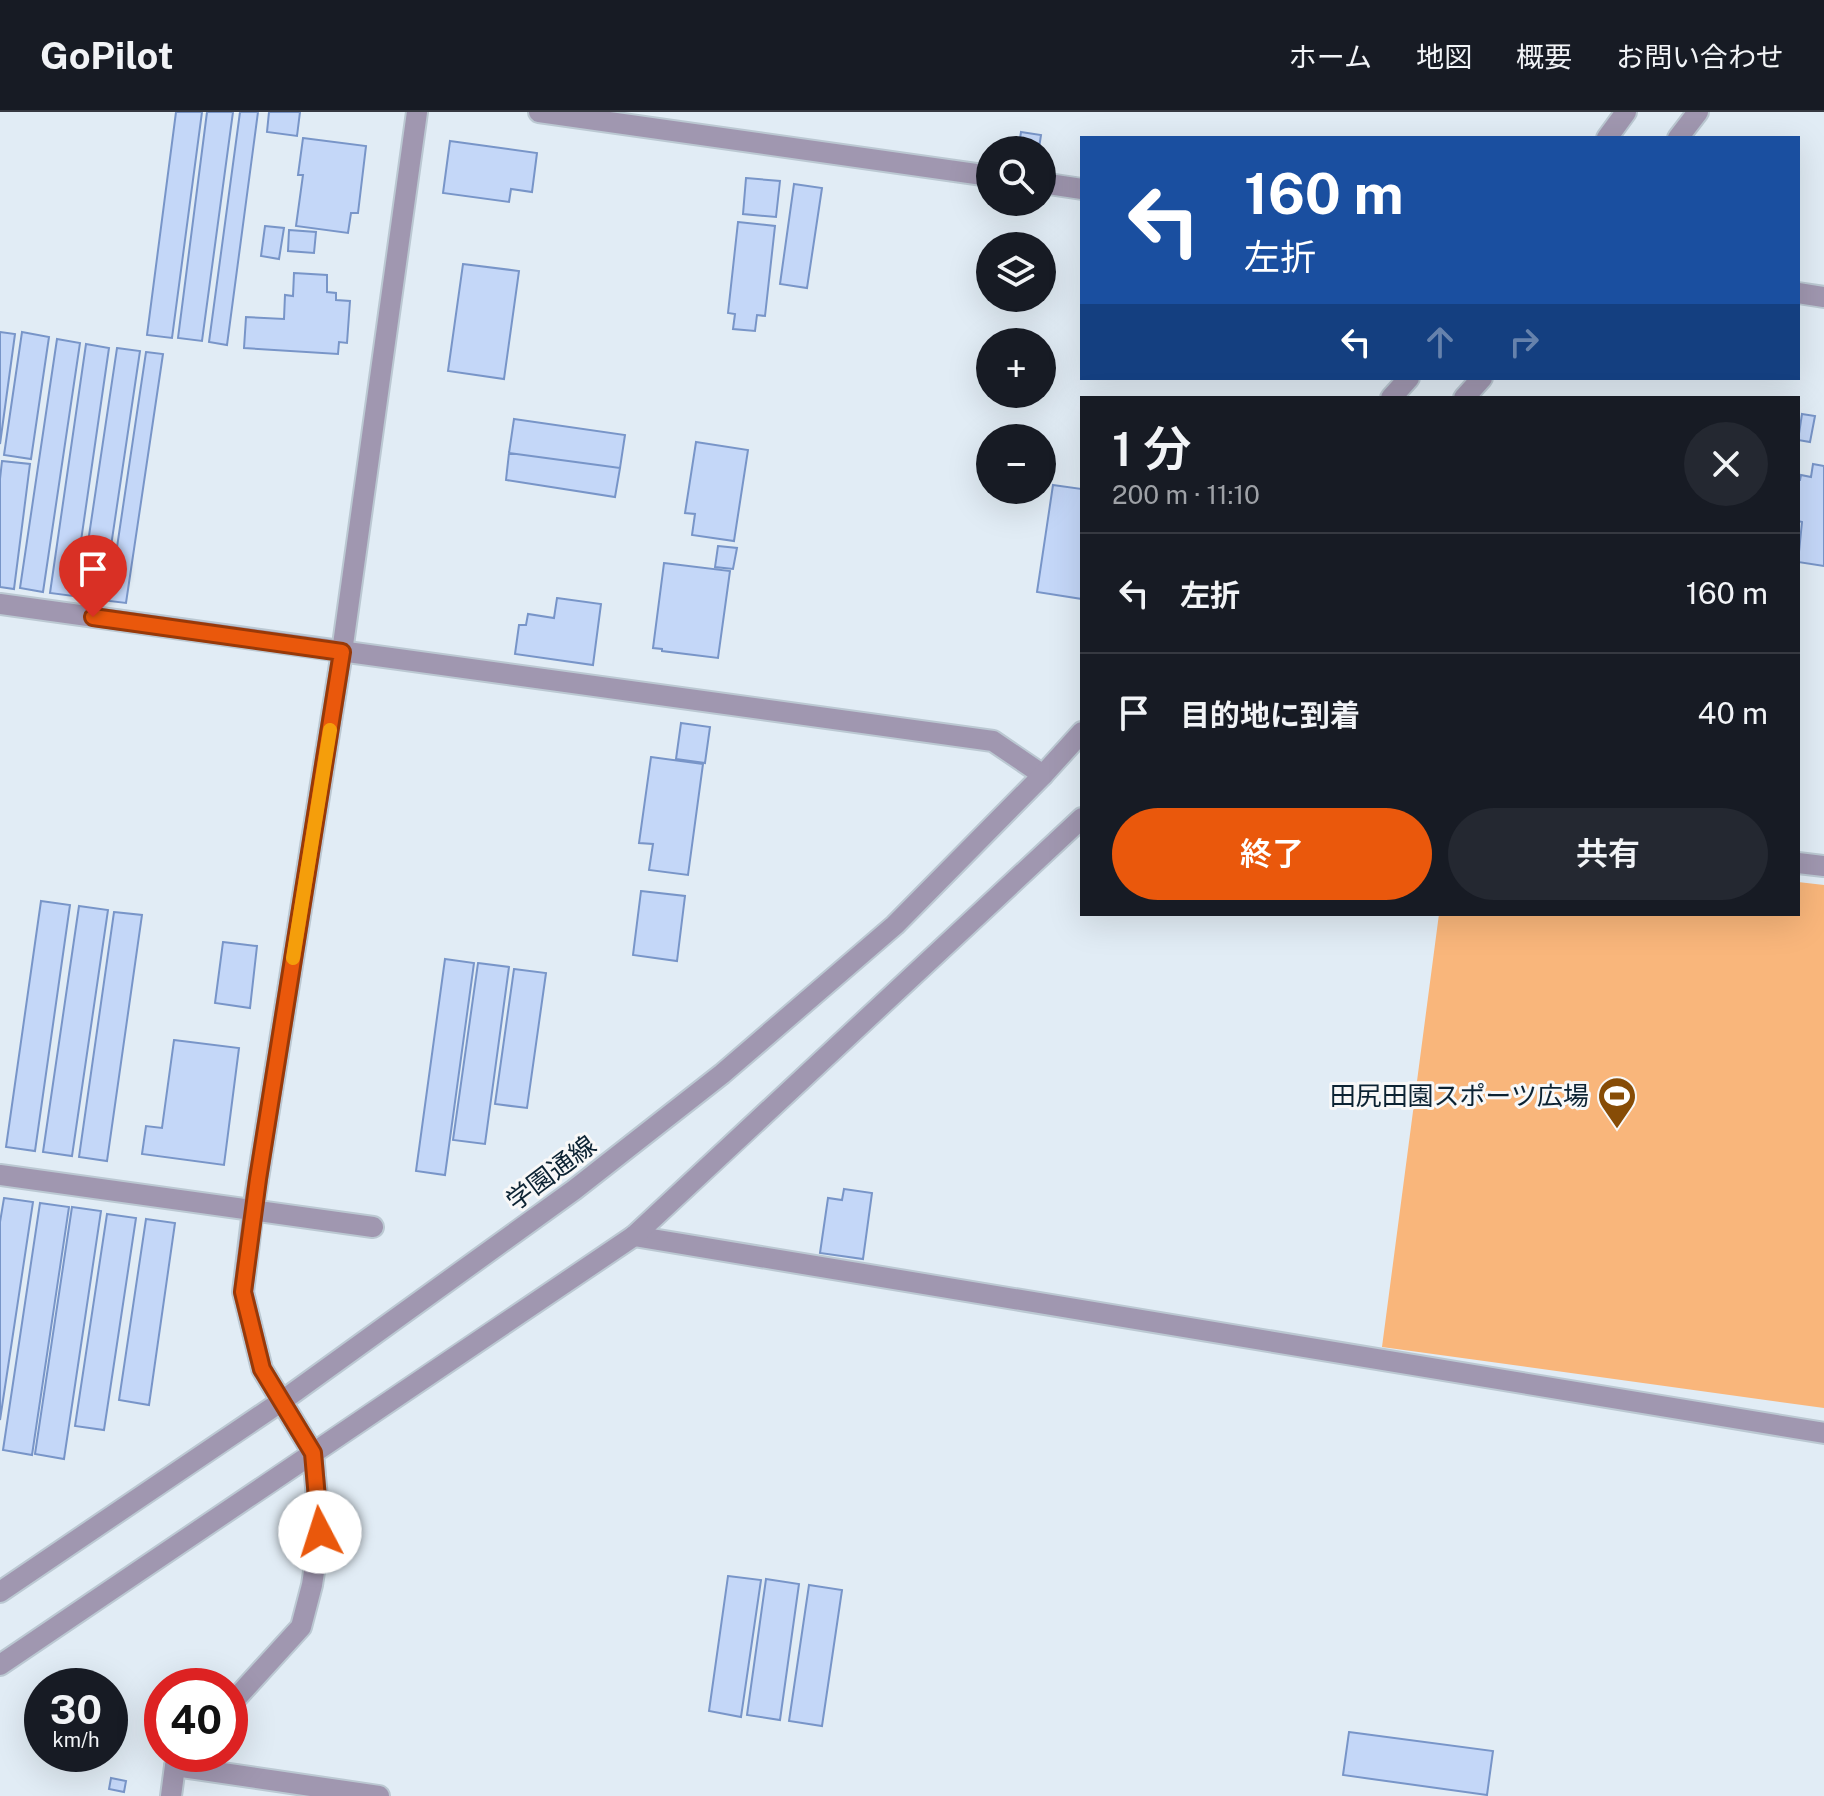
<!DOCTYPE html>
<html lang="ja">
<head>
<meta charset="utf-8">
<style>
	body { margin:0; font-family:"Public Sans","Noto Sans JP",sans-serif; background:#242831; color:#f1f3f6; height:100vh; display:flex; flex-direction:column; font-size:30px; white-space:nowrap }
	* { box-sizing:border-box; margin:0 }
	p { font-size:26px; color:#9ea1a6 }
	.icon { flex:none; width:44px; height:44px; fill:none; stroke:currentColor; stroke-width:2; stroke-linecap:round; stroke-linejoin:round }
	.map { position:relative; flex:1; overflow:hidden }
	.side { position:absolute; left:1080px; top:284px; width:720px; height:520px; display:flex; flex-direction:column; background:#171b24; border-radius:0px; box-shadow:0 8px 32px #0002 }
	.side>* { flex:none }
	.top-card { position:absolute; left:1080px; top:24px; width:720px; height:244px; border-radius:0px; box-shadow:0 8px 32px #0002; background:#1a4fa0; color:#fff; overflow:hidden }
	.tools { position:absolute; left:976px; top:24px; display:grid; gap:16px }
	.tools a { display:grid; place-items:center; width:80px; height:80px; border-radius:50%; background:#171b24; box-shadow:0 8px 32px #0002; font-size:40px }
	.speed { position:absolute; left:24px; top:1556px; display:flex; gap:16px; font-size:40px; font-weight:700; text-align:center }
	.speed>* { display:grid; place-content:center; width:104px; height:104px; border-radius:50%; background:#171b24; box-shadow:0 8px 32px #0002; line-height:1 }
	.speed small { font-size:20px; font-weight:400 }
	.speed .limit { border:12px solid #d22; background:#fff; color:#111 }
	.pin { position:absolute; display:grid; place-items:center; width:68px; height:68px; color:#fff; margin:-82px -34px; border-radius:50% 50% 50% 0; rotate:-45deg; box-shadow:0 0 8px #0007 }
	.pin .icon { rotate:45deg }
	.me { position:absolute; width:88px; margin:-44px; rotate:355deg; stroke-linejoin:round; filter:drop-shadow(0 0 6px #0008) }
	.turn { display:flex; align-items:center; gap:28px; height:168px; padding:0 32px; font-size:36px }
	.turn .icon { width:104px; height:104px; stroke-width:2.5 }
	.turn b { display:block; font-size:56px; line-height:68px }
	.lanes { display:flex; align-items:center; height:76px; padding:0 32px; background:#0003; justify-content:center; gap:40px; direction:ltr }
	.lanes .off { opacity:.35 }
	.round { display:grid; place-items:center; flex:none; width:84px; height:84px; border-radius:42px; background:#242831 }
	.summary { display:flex; align-items:center; justify-content:space-between; height:136px; padding:0 32px }
	h1 { font-size:48px; font-weight:600; line-height:60px }
	.primary-button { display:flex; gap:16px; margin-top:auto; padding:16px 32px }
	.primary-button a { flex:1; height:92px; border-radius:48px; background:#ea580c; color:#fff; font-size:32px; font-weight:600; line-height:92px; text-align:center }
	.primary-button a+a { background:#242831; color:#f1f3f6 }
	ul { padding:0; list-style:none }
	li { display:flex; align-items:center; gap:24px; height:120px; padding:0 32px; border-top:2px solid #363941 }
	li div { flex:1 }
	li b { display:block; font-size:30px }
	li em { font-style:normal }
	header { display:flex; align-items:center; gap:48px; box-sizing:border-box; height:112px; padding:0 40px; background:#171b24; border-bottom:2px solid #363941 }
	header strong { font-size:38px }
	nav { display:flex; gap:44px; margin-inline-start:auto; font-size:28px }
	.map>svg:first-child { display:block }
	.green { fill:#f9b67b }
	.building { fill:#c4d7f8; stroke:#7895c8; stroke-width:2 }
	.lines { fill:none; stroke-linecap:round; stroke-linejoin:round }
	.minor-casing { stroke:#bbc8d2; stroke-width:24 }
	.tertiary-casing { stroke:#bbc8d2; stroke-width:24 }
	.minor { stroke:#a097b0; stroke-width:20 }
	.tertiary { stroke:#a097b0; stroke-width:20 }
	.route-casing { stroke:#983908; stroke-width:20 }
	.route { stroke:#ea580c; stroke-width:14 }
	.slow { stroke:#f59e0b; stroke-width:14 }
	.labels { text-anchor:middle; stroke-width:6; stroke-linejoin:round; paint-order:stroke }
	.poi-label { font-size:26px; fill:#0c2333; stroke:#f8f8f8; text-anchor:end }
	.street-label { font-size:26px; fill:#0c2333; stroke:#f8f8f8 }
</style>
</head>
<body>
<header>
<strong>GoPilot</strong>
<nav><a>ホーム</a><a>地図</a><a>概要</a><a>お問い合わせ</a></nav>
</header>
<div class="map">
<svg width="1824" height="1684" viewBox="0 0 1824 1684">
	<rect width="100%" height="100%" fill="#e1ecf5"/>
	<!-- green -->
	<path class="green" d="M1798,770L1824,773V1296L1382,1235L1439,802H1798Z"/>
	<!-- building -->
	<path class="building" d="M176,0H202L172,226L147,223Z
		M207,0H233L202,229L178,226Z
		M240,0H258L227,233L209,230Z
		M269,0H300L297,24L267,20Z
		M1021,20L1041,23L1039,36L1019,33Z
		M303,26L366,34L358,101H351L348,121L296,114L303,63H298Z
		M450,29L537,41L532,80L511,77L509,90L443,81Z
		M746,66L780,69L776,105L743,102Z
		M794,72L822,76L807,176L780,172Z
		M738,110L775,114L765,204L757,203L755,219L733,217L735,202L728,201Z
		M265,114L284,116L279,147L261,144Z
		M289,118L316,120L314,141L288,139Z
		M463,152L519,159L504,267L448,259Z
		M294,161L327,163V180L336,181V188L350,189L347,231L339,230L338,242L244,236L246,205L284,207L285,183L293,184Z
		M0,220L15,222L0,332Z
		M22,220L49,225L31,347L4,343Z
		M57,227L80,231L43,480L20,476Z
		M86,232L109,236L73,484L50,481Z
		M117,236L140,239L103,488L80,484Z
		M146,240L163,242L126,491L109,489Z
		M1802,302L1815,304L1810,330L1798,328Z
		M514,307L625,323L620,356L509,341Z
		M696,330L748,338L734,429L692,423L695,402L685,401Z
		M509,341L620,356L615,385L506,368Z
		M2,349L30,352L14,477L0,475V367Z
		M1813,352L1824,354V454L1798,450L1802,410L1798,409V368H1800L1801,363L1811,365Z
		M1053,373L1082,377V487L1037,480Z
		M718,434L737,436L733,457L715,455Z
		M664,451L730,459L718,546L662,539V537L653,536Z
		M557,486L601,492L593,553L515,542L519,513H526L528,502L554,506Z
		M681,611L710,615L705,651L676,647Z
		M651,645L703,652L688,763L649,758L653,732L639,731Z
		M641,779L685,784L677,849L633,843Z
		M41,789L70,793L35,1039L6,1035Z
		M79,794L108,798L72,1044L43,1040Z
		M114,800L142,803L107,1049L79,1045Z
		M223,830L257,834L250,896L215,891Z
		M445,847L474,851L445,1063L416,1059Z
		M478,851L509,855L485,1032L453,1028Z
		M514,857L546,861L527,996L495,992Z
		M174,928L239,936L224,1053L142,1042L146,1014L162,1016Z
		M844,1077L872,1081L863,1147L820,1141L828,1086L842,1088Z
		M4,1086L33,1090L0,1308V1110Z
		M40,1091L69,1095L32,1343L3,1338Z
		M72,1095L101,1099L64,1347L35,1342Z
		M107,1102L136,1106L104,1318L75,1314Z
		M146,1107L175,1111L149,1293L119,1288Z
		M728,1464L761,1468L741,1605L709,1599Z
		M766,1467L799,1472L780,1608L747,1603Z
		M809,1473L842,1478L822,1614L789,1609Z
		M1349,1620L1493,1639L1487,1683L1343,1663Z
		M111,1666L126,1669L124,1680L109,1677Z"/>
	<g class="lines">
		<!-- minor casing -->
		<g class="minor-casing">
			<path id="minor" d="M539,0L990,64
				M1042,71L1082,77
				M1798,181L1824,185
				M0,492L993,629L1043,663
				M1798,751L1824,754
				M0,1063L373,1115
				M634,1124L1824,1321
				M175,1654L379,1684"/>
		</g>
		<!-- tertiary casing -->
		<g class="tertiary-casing">
			<path id="tertiary" d="M1607,26L1626,0
				M1678,26L1698,0
				M1391,286L1409,266
				M1464,286L1482,266
				M0,1480L282,1289L574,1078L722,962L895,813L1043,663L1082,620
				M0,1553L634,1124L1082,706
				M230,1593L301,1515L312,1473L320,1420L313,1341L262,1257L243,1180L253,1098L342,540L417,0
				M171,1684L175,1654L186,1642"/>
		</g>
		<!-- minor -->
		<use href="#minor" class="minor"/>
		<!-- tertiary -->
		<use href="#tertiary" class="tertiary"/>
	</g>
	<g class="lines">
		<!-- route casing -->
		<g class="route-casing">
			<path id="route" d="M93,505L342,540L258,1067L243,1180L262,1257L313,1341L320,1420"/>
		</g>
		<!-- route -->
		<use href="#route" class="route"/>
		<!-- slow -->
		<path class="slow" d="M293,846L330,618"/>
	</g>
	<!-- icons -->
	<defs>
		<g id="stadium-pin" transform="scale(2)"><path d="M0 17L-7.5 6A9.5 9.5 0 1 1 7.5 6Z" fill="#874c06" stroke="#f8f8f8"/><path d="M0-5a6.5 5 0 1 0 0 10a6.5 5 0 1 0 0-10ZM-3.5-1.8h7v3.6h-7Z" fill="#fff"/></g>
	</defs>
	<g fill-rule="evenodd">
		<use href="#stadium-pin" x="1617" y="984"/>
	</g>
	<g class="labels">
		<!-- poi labels -->
		<g class="poi-label">
			<text x="1589" y="993">田尻田園スポーツ広場</text>
		</g>
		<!-- street labels -->
		<g class="street-label">
			<text transform="translate(551 1061) rotate(-37)" y="9">学園通線</text>
		</g>
	</g>
</svg>
<div class="tools">
<a><svg class="icon" aria-label="search" viewBox="0 0 24 24"><circle cx="10" cy="10" r="6"/><path d="M15 15l6 6"/></svg></a>
<a><svg class="icon" aria-label="layers" viewBox="0 0 24 24"><path d="M12 4l9 5-9 5-9-5zM3 14l9 5 9-5"/></svg></a>
<a>+</a>
<a>−</a>
</div>
<div class="speed"><div>30<small>km/h</small></div><div class="limit">40</div></div>
<div class="pin" style="left:93px;top:505px;background:#d93025"><svg class="icon" aria-label="arrive" viewBox="0 0 24 24"><path d="M6 21V4h12l-3 4 3 4H6"/></svg></div>
<svg class="me" style="left:320px;top:1420px" viewBox="-20 -20 40 40"><circle r="19" fill="#fff"/><path d="M0-13L10 11 0 6-10 11z" fill="#ea580c"/></svg>
<div class="top-card">
<div class="turn"><svg class="icon" aria-label="left" viewBox="0 0 24 24"><path d="M17 20v-9H6M10 6l-5 5 5 5"/></svg><div><b>160 m</b>左折</div></div>
<div class="lanes"><svg class="icon" aria-label="left" viewBox="0 0 24 24"><path d="M17 20v-9H6M10 6l-5 5 5 5"/></svg><svg class="icon off" aria-label="ahead" viewBox="0 0 24 24"><path d="M12 20V5M6 11l6-6 6 6"/></svg><svg class="icon off" aria-label="right" viewBox="0 0 24 24"><path d="M7 20v-9h11M14 6l5 5-5 5"/></svg></div>
</div>
<section class="side">
<div class="summary"><div><h1>1 分</h1><p>200 m · 11:10</p></div><a class="round"><svg class="icon" aria-label="close" viewBox="0 0 24 24"><path d="M6 6l12 12M18 6L6 18"/></svg></a></div>
<ul>
<li><svg class="icon" aria-label="left" viewBox="0 0 24 24"><path d="M17 20v-9H6M10 6l-5 5 5 5"/></svg><div><b>左折</b></div><em>160 m</em></li>
<li><svg class="icon" aria-label="arrive" viewBox="0 0 24 24"><path d="M6 21V4h12l-3 4 3 4H6"/></svg><div><b>目的地に到着</b></div><em>40 m</em></li>
</ul>
<div class="primary-button"><a>終了</a><a>共有</a></div>
</section>
</div>
</body>
</html>
